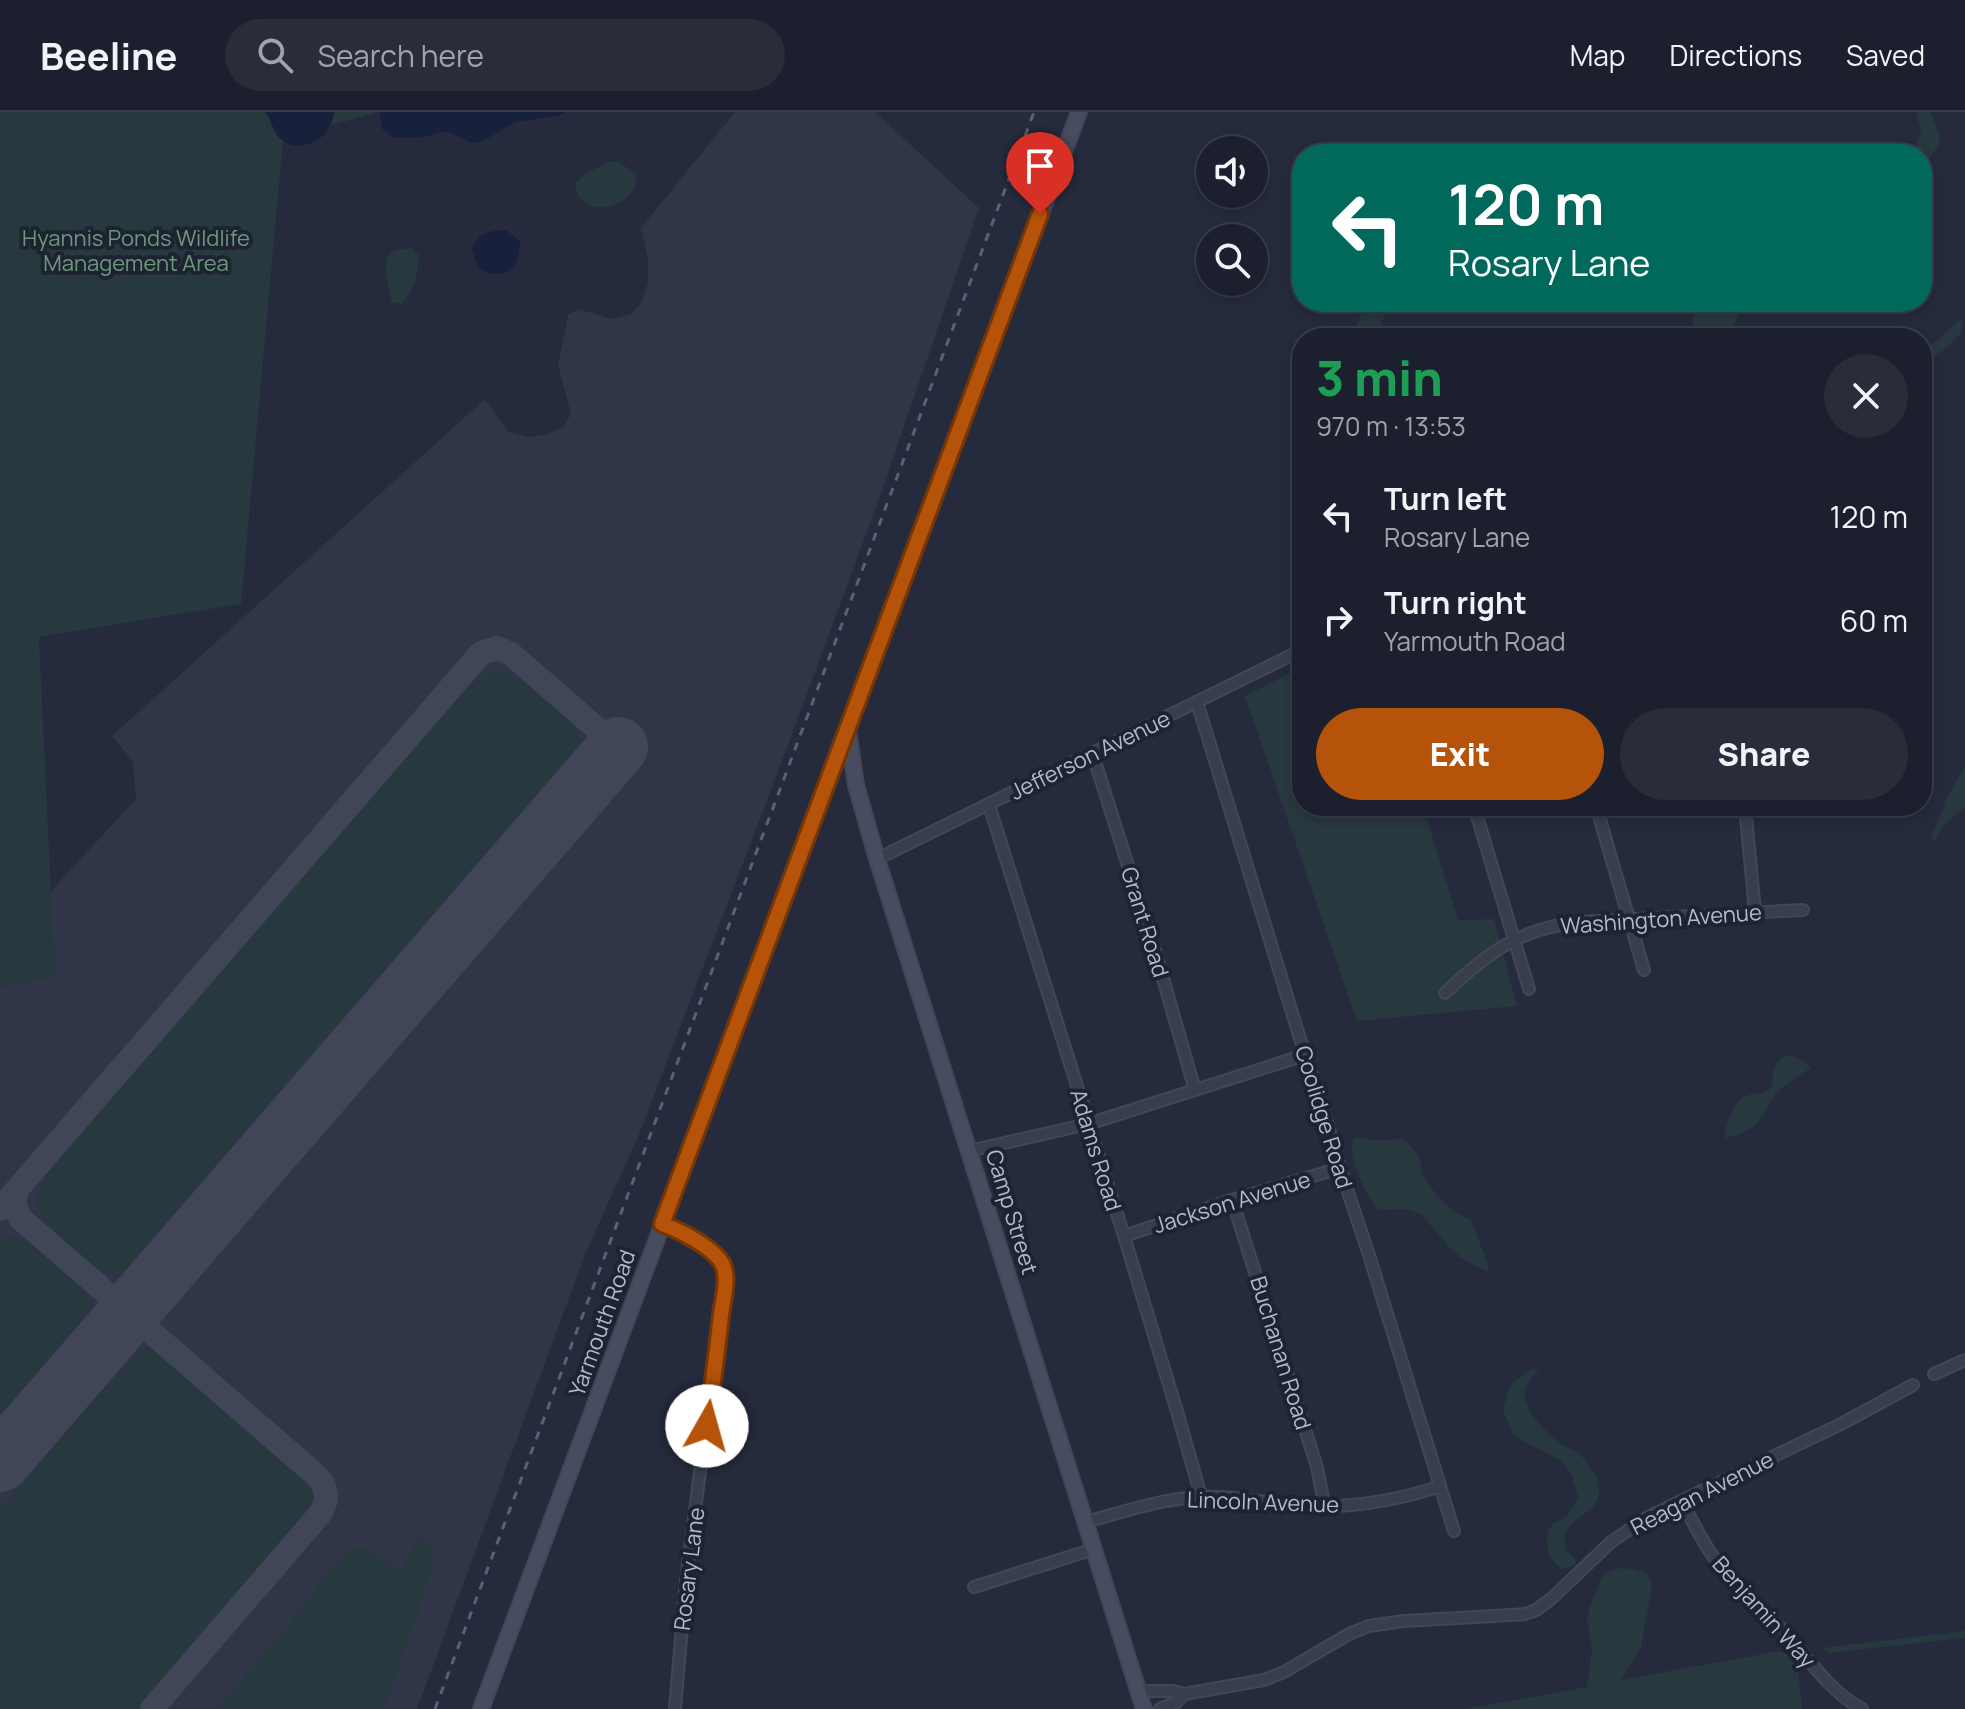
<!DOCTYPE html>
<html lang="en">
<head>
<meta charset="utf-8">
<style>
	body { margin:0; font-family:Manrope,sans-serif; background:#292d3a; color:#f1f3f6; height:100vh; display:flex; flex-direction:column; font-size:30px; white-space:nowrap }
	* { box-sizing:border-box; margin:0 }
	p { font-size:26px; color:#a0a3aa }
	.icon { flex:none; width:44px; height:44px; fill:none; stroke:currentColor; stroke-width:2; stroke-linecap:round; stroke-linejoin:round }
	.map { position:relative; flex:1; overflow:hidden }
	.sheet { position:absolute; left:1292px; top:216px; width:640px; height:488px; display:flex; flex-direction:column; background:#1c202e; border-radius:32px; box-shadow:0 4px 12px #0003,0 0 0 2px #3a3e4a }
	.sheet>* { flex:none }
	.hud { position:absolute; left:1292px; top:32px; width:640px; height:168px; border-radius:32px; box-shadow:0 4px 12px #0003,0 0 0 2px #3a3e4a; background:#00695c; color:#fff; overflow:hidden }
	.tools { position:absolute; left:1196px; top:24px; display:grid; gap:16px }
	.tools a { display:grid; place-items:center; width:72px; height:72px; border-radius:50%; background:#1c202e; box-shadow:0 4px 12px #0003,0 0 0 2px #3a3e4a; font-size:40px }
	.pin { position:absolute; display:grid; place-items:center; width:68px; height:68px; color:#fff; margin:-82px -34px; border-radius:50% 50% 50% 0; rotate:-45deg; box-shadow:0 0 8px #0007 }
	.pin .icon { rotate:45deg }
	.me { position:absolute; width:88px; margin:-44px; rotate:7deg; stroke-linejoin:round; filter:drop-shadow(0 0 6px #0008) }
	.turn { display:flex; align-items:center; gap:28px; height:168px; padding:0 24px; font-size:36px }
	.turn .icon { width:104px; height:104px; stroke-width:2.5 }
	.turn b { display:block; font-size:56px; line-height:68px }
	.round { display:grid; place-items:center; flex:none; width:84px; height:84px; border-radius:42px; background:#292d3a }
	.overview { display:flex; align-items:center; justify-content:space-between; height:136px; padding:0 24px }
	h1 { font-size:48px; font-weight:800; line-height:60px; color:#1e9e55 }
	.button { display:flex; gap:16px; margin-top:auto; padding:16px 24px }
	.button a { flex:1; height:92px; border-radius:48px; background:#b45309; color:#fff; font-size:32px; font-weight:800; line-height:92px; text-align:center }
	.button a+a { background:#292d3a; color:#f1f3f6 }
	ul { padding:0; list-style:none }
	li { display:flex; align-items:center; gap:24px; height:104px; padding:0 24px }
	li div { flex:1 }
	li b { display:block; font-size:30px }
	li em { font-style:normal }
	header { display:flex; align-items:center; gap:48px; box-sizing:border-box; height:112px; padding:0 40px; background:#1c202e; border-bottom:2px solid #3a3e4a }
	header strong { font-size:38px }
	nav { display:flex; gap:44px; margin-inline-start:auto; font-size:28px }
	.search { width:560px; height:72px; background:#292d3a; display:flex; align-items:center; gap:20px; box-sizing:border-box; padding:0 28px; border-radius:44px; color:#a0a3aa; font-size:30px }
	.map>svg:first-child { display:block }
	.airport { fill:#303647 }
	.green { fill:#27383e }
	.water { fill:#18213b }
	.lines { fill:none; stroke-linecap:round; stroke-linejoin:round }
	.taxiway { stroke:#404658; stroke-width:24 }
	.runway { stroke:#404658; stroke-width:60 }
	.street-casing { stroke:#424756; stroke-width:14 }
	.secondary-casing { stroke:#424756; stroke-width:18 }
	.street { stroke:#393e4d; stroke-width:10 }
	.secondary { stroke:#474c60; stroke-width:14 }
	.rail { stroke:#5b6174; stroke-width:3; stroke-dasharray:8 8; stroke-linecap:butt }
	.route-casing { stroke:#753606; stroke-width:20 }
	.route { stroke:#b45309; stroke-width:14 }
	.labels { text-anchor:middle; stroke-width:8; stroke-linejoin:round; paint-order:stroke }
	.park-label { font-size:22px; fill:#6d987d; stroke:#1e2332 }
	.street-label { font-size:22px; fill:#b5b9c8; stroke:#1e2332 }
</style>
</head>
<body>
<header>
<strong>Beeline</strong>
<div class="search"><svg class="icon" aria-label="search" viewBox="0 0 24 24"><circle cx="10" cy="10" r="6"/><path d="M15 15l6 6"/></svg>Search here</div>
<nav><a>Map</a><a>Directions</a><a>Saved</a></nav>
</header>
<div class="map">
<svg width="1965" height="1597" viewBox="0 0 1965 1597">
	<rect width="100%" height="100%" fill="#252b3d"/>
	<!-- airport -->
	<path class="airport" d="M735,0H875L979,96L878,390L779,657L638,1025L586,1140L417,1597H0V834L136,687L133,650L112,624L485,287L508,320L529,325L548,322L563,315L571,302L558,253L568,203L578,197L612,207L631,202L642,190L648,171V148L641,116Z"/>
	<!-- green -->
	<path class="green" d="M0,0H378L283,27L241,492L39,525L55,865L0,876Z
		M1916,0H1931C1941,33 1946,26 1922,54V42H1914L1921,19Z
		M611,49L621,51L637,64C634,104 572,105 576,70L587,61Z
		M411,136L419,144C418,162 414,179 402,192L392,190C389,178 380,148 392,140C398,137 405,137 411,136Z
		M1366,190H1390L1382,209L1381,226H1351Z
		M1694,190H1732L1738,195L1739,202L1728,226H1692Z
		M1963,208C1965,229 1935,242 1922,254V237L1937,229L1958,209Z
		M495,555L527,571L570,609L582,629L117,1166C79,1147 58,1125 34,1091L48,1062L78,1022L436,609L467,576Z
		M1302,555V694H1423L1458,808L1494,807L1517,894L1357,909L1245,584Z
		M1965,654V695L1943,714L1935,728L1931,726L1944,696L1945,689Z
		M1787,944L1797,945L1811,955C1800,965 1786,970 1776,982C1770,988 1768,997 1763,1004C1754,1017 1740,1023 1725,1026C1724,1014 1733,990 1744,985C1752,980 1760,984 1770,978C1775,964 1770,949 1787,944Z
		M1354,1025L1374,1028L1403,1027C1412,1034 1419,1041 1421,1053C1422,1058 1421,1062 1424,1065C1435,1084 1451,1100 1471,1108L1489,1155L1487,1160L1460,1145L1449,1135L1421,1102L1405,1097L1379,1098C1366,1086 1345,1041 1354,1025Z
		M7,1122C42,1134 73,1165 94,1194L0,1302V1127Z
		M142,1237L152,1236L158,1239L312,1369C322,1383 316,1392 308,1404L141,1597H0V1398L108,1272Z
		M1531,1257H1539C1534,1263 1527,1270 1525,1278C1521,1295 1545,1319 1557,1329C1563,1334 1572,1336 1578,1341C1584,1345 1586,1350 1590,1355C1593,1360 1595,1361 1597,1366C1610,1410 1556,1397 1566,1439L1575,1446L1576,1453L1561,1457L1548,1442L1547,1419L1553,1412L1566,1405L1578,1386C1575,1372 1572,1360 1561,1349L1514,1324L1503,1299L1508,1279L1513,1271Z
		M423,1425L432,1433L433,1448L420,1495L383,1597H217L274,1529L287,1516L321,1470L352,1436L361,1434L395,1455L402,1456L419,1426Z
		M1620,1456L1633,1457L1647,1461L1652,1474L1641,1536L1621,1568L1774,1540L1792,1539L1797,1546L1802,1597H1466L1587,1575L1592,1536L1587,1508L1590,1495L1600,1468L1606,1461Z
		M1965,1519V1526L1828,1541L1822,1536Z"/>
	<!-- water -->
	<path class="water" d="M265,0H335C333,6 331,13 328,18C317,34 290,41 277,23C272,16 271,7 265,0Z
		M380,0H565L558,4L515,10L485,28L472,31L451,21L440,20L425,25L394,26L382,17Z
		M506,118L520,129C519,146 517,162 497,162C490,162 484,160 479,155C475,150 474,143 472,136C478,122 491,118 506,118Z"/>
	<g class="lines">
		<!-- taxiway -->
		<path class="taxiway" d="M17,1078L14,1094L21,1107L111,1185C125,1191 135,1188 147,1180
			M0,1097L481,541L497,536L511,542L618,635
			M147,1180C142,1195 141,1206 151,1220L317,1364C328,1376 329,1389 319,1403L152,1597
			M112,1220C127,1215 137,1213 151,1220"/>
		<!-- runway -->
		<path class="runway" d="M0,1350L618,635"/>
		<!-- street casing -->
		<g class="street-casing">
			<path id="street" d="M1197,590L1305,943L1326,1007L1340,1056L1369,1143L1454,1419
				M1093,643L1156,842L1195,978
				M989,693L1124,1124L1176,1296L1201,1384
				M1474,694L1529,877
				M1596,694L1644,858
				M1745,694L1755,799
				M877,747L1302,538
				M1445,881C1487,841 1520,816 1580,810L1803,798
				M969,1039L1088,1012L1305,943
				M1232,1088L1317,1355L1325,1396
				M662,1112C687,1122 722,1138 725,1167L686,1468L675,1597
				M1124,1124L1232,1088L1340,1056
				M1934,1262L1965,1248
				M1682,1390C1693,1409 1702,1431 1716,1448C1737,1476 1765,1498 1788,1524C1811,1550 1831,1580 1862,1597
				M1086,1410C1123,1400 1160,1387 1199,1385C1229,1383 1260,1390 1290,1393C1337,1398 1395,1390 1440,1374
				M974,1475L1094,1437
				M1139,1579H1173L1184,1582L1264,1568L1284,1560L1349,1522L1369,1514L1404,1509L1512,1503L1525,1502L1536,1498L1551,1487L1611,1430L1648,1405L1843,1311L1913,1273
				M1160,1597L1177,1590L1184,1582"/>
		</g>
		<!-- secondary casing -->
		<g class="secondary-casing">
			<path id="secondary" d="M848,618L856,673L877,747L1144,1597
				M481,1597L1079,0"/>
		</g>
		<!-- street -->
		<use href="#street" class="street"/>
		<!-- secondary -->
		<use href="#secondary" class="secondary"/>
		<!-- rail -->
		<path class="rail" d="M435,1597L1034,0"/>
	</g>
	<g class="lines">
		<!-- route casing -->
		<g class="route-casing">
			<path id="route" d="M707,1314C712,1277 717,1240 721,1203C723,1187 729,1168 723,1153C715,1136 679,1118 662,1112L1040,102"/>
		</g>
		<!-- route -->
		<use href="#route" class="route"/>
	</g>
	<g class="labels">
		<!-- park labels -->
		<g class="park-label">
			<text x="136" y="134">Hyannis Ponds Wildlife<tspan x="136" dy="25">Management Area</tspan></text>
		</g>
		<!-- street labels -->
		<g class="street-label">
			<text transform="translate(1090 643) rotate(-26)" y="8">Jefferson Avenue</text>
			<text transform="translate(1661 807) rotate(-4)" y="8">Washington Avenue</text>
			<text transform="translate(1145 810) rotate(73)" y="8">Grant Road</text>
			<text transform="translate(1324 1005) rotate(73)" y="8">Coolidge Road</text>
			<text transform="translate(1096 1038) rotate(73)" y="8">Adams Road</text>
			<text transform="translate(1232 1090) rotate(-17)" y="8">Jackson Avenue</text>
			<text transform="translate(1012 1100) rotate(73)" y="8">Camp Street</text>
			<text transform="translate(602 1211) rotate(-70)" y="8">Yarmouth Road</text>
			<text transform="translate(1281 1241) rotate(73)" y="8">Buchanan Road</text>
			<text transform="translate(1702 1381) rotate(-27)" y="8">Reagan Avenue</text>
			<text transform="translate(1263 1390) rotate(2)" y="8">Lincoln Avenue</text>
			<text transform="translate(689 1457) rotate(-83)" y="8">Rosary Lane</text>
			<text transform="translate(1764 1500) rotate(48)" y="8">Benjamin Way</text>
		</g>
	</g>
</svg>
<div class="tools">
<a><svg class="icon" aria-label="sound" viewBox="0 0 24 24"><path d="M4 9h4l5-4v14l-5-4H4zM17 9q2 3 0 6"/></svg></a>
<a><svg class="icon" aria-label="search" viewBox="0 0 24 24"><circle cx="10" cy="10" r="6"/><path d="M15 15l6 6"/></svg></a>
</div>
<div class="pin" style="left:1040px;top:102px;background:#d93025"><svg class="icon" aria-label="arrive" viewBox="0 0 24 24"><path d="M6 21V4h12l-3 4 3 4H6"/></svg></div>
<svg class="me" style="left:707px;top:1314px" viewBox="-20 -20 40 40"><circle r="19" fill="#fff"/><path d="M0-13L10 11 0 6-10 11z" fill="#b45309"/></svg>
<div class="hud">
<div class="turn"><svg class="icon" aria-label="left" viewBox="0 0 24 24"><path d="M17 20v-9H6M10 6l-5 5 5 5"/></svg><div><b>120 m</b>Rosary Lane</div></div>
</div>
<section class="sheet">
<div class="overview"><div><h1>3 min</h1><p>970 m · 13:53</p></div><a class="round"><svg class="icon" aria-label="close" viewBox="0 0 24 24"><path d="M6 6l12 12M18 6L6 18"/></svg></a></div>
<ul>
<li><svg class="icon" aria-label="left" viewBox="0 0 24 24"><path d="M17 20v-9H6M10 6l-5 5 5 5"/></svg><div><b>Turn left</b><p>Rosary Lane</p></div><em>120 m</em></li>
<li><svg class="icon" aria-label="right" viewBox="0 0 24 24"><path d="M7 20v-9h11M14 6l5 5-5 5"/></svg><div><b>Turn right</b><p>Yarmouth Road</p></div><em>60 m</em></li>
</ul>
<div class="button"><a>Exit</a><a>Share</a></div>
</section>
</div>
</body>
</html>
